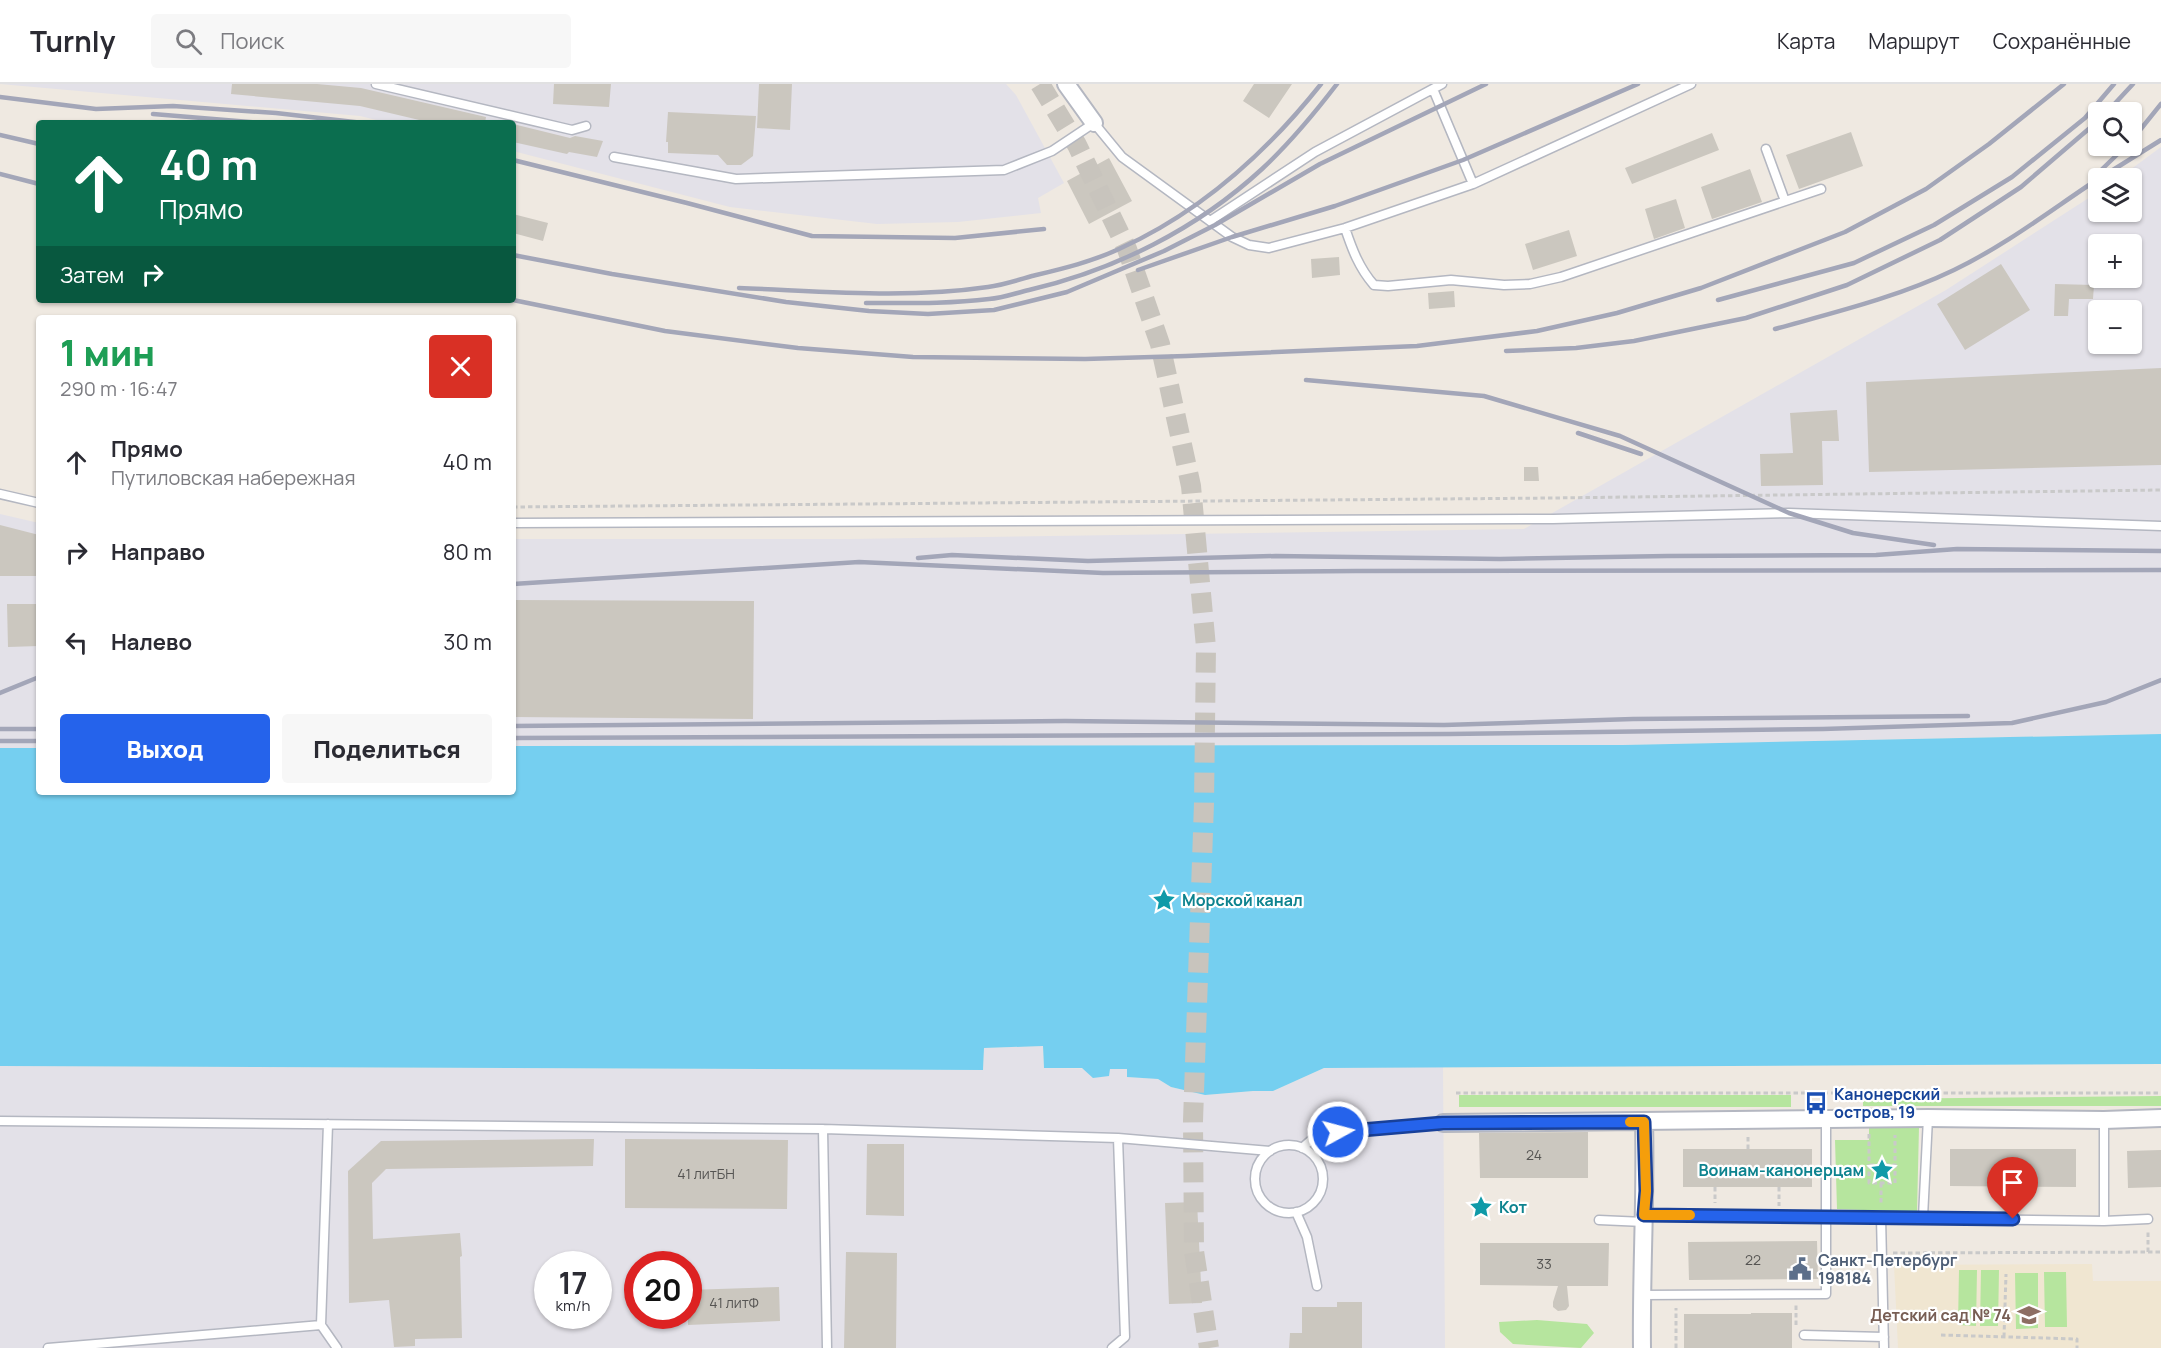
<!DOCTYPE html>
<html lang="ru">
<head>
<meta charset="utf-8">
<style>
	body { margin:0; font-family:Manrope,sans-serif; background:#f7f7f7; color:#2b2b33; height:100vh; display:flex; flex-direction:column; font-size:22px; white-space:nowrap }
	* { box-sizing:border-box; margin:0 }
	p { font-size:20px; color:#7c7c81 }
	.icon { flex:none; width:33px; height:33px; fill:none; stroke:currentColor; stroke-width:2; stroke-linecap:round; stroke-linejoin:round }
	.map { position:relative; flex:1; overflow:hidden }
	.drawer { position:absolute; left:36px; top:231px; width:480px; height:480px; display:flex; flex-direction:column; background:#fff; border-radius:6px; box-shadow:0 2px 4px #0004 }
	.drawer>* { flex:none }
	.hud { position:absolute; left:36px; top:36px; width:480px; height:183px; border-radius:6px; box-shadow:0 2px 4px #0004; background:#0b6e4f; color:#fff; overflow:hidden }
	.controls { position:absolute; left:2088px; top:18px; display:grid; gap:12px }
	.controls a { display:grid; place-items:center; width:54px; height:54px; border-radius:6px; background:#fff; box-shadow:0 2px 4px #0004; font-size:30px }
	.speed { position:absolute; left:534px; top:1167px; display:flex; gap:12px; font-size:30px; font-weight:700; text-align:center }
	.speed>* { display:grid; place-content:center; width:78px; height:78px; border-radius:50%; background:#fff; box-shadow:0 2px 4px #0004; line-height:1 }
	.speed small { font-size:15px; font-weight:400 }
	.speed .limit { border:9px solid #d22; background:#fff; color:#111 }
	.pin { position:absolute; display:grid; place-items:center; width:51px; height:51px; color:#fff; margin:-62px -26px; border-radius:50% 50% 50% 0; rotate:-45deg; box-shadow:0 0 6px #0007 }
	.pin .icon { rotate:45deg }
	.me { position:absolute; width:66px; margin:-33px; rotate:83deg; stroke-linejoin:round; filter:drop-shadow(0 0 4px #0008) }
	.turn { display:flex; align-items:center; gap:21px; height:126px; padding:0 24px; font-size:27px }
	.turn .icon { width:78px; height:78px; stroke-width:2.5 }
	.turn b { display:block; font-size:42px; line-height:51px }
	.then { display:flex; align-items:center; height:57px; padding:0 24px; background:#0003; gap:12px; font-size:22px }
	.round { display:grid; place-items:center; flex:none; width:63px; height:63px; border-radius:6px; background:#f7f7f7 }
	.head { display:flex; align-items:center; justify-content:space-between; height:102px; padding:0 24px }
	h1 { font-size:36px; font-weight:800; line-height:45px; color:#1e9e55 }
	.cta { display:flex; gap:12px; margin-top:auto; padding:12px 24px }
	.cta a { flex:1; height:69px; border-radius:6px; background:#2563eb; color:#fff; font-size:24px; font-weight:800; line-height:69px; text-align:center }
	.cta a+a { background:#f7f7f7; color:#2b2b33 }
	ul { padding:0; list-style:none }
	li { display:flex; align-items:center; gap:18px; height:90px; padding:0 24px }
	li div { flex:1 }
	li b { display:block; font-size:22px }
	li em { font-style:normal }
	header { display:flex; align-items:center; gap:36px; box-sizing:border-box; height:84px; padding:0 30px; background:#fff; border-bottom:2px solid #e1e1e2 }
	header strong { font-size:28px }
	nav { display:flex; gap:33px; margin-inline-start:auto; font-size:21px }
	.search { width:420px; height:54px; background:#f7f7f7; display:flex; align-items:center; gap:15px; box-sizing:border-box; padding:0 21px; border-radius:6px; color:#7c7c81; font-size:22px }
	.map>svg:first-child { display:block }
	.industrial { fill:#e3e1e8; fill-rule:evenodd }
	.education { fill:#f0e6d1 }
	.green { fill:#b6e59e }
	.water { fill:#75cff0 }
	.building { fill:#cbc7bf }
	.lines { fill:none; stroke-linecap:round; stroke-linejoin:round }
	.tertiary-tunnel { stroke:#c8c4bd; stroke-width:20; stroke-dasharray:20 10; stroke-linecap:butt }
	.service-casing { stroke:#b4b7c1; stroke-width:11 }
	.minor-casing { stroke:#b4b7c1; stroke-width:20 }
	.path { stroke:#c9c9c9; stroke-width:3; stroke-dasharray:4.5 3; stroke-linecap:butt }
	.service { stroke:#fff; stroke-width:8 }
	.minor { stroke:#fff; stroke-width:16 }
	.rail { stroke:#a3a6b8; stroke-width:4.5 }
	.route-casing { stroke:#184099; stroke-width:15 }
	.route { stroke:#2563eb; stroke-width:10 }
	.slow { stroke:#f59e0b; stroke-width:10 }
	.labels { text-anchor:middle; stroke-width:4.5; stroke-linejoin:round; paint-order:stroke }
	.number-label { font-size:14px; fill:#555452 }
	.culture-label { font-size:16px; font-weight:bold; fill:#0d838f; stroke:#fff; text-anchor:start }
	.transit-label { font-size:16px; font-weight:bold; fill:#164399; stroke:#fff; text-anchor:start }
	.service-label { font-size:16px; font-weight:bold; fill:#4e5e75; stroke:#fff; text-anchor:start }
	.education-label { font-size:16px; font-weight:bold; fill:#785e54; stroke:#fff; text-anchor:end }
</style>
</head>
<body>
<header>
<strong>Turnly</strong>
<div class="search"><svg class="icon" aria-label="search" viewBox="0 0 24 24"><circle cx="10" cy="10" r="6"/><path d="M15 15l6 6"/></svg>Поиск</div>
<nav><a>Карта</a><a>Маршрут</a><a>Сохранённые</a></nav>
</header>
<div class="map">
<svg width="2161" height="1264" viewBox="0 0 2161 1264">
	<rect width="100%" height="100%" fill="#efe9e1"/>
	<!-- industrial -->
	<path class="industrial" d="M0,0H1006L1016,11L1064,99L1038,114L1041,129L958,138L877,140L730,123L513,67V39H389L360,32Z
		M2161,63V650L1623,661L513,662V455H850L1524,445L1946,206L2098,108V128H2132V94H2119ZM2098,160H2132V194H2098ZM2098,226H2132V260H2098Z
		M0,430L39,439V664H0Z
		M1043,962L1044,984L1127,985L1128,993L1158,995L1171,1003L1205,1011L1253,1007H1273L1324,984L1443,983L1445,1264H0V982L983,986L984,964ZM548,1180H598V1232H548ZM638,1180H688V1232H638Z"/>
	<!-- education -->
	<path class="education" d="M2092,1180L2093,1197H2161V1264H1898L1894,1181Z"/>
	<!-- green -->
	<path class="green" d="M1459,1011H1791V1023H1459Z
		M2161,1012V1022H1863V1015Z
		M1919,1043L1917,1128L1837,1125L1835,1056H1869V1044Z
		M1959,1186H1977L1976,1242L1958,1241Z
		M1981,1186H1999L1998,1242H1980Z
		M2044,1188H2066L2067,1243H2045Z
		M2015,1189H2038V1244L2016,1245Z
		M1537,1236L1587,1240L1594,1249L1581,1264L1513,1260L1500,1248L1499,1238Z"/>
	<!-- water -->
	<path class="water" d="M2161,650V980L1324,984L1273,1007H1253L1205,1011L1171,1003L1158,995L1127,993V985H1110L1109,992L1093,994L1082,984H1044L1043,962L984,964L983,986L0,982V664H39V708H513V662L1623,661Z"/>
	<!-- building -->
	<path class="building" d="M232,0H317L361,4L486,33L485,39H432L360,22L231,10Z
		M554,0H611L609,23L553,20Z
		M759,0H792L790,46L757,44Z
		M1254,0H1292L1269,34L1243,17Z
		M668,28L756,32L753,72L741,81H727L718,71L668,69V58H666Z
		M513,40L570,54L575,52L603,57L597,73L569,68L567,70L513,58Z
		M1851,48L1863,82L1799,105L1786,71Z
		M1712,49L1719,66L1632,100L1625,84Z
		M1109,74L1132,117L1089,140L1067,97Z
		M1750,85L1762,118L1712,135L1701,103Z
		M1676,115L1685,144L1654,155L1645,125Z
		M513,130L548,139L543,157L513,149Z
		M1569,146L1577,172L1533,186L1525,160Z
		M1339,173L1340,191L1312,194L1311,175Z
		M2001,180L2030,226L1965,266L1937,220Z
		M2055,200L2094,201L2093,215H2069L2068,232H2054Z
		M1454,207L1455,223L1429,225L1428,209Z
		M2161,284V381L1869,388L1866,298Z
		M1837,326L1839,357H1822L1823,401L1761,402L1760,370L1793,369L1790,329Z
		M1524,383H1538L1539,397H1524Z
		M0,441L39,451V492H0Z
		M513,516L754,517L753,635L513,633Z
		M7,520H39V562L8,563Z
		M1588,1048V1094H1480L1479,1049Z
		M594,1055L593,1082L386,1085L372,1099L373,1155L460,1149L462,1172L460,1173L462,1254L415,1255V1262L394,1263L389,1216L349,1219L348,1087L381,1057Z
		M625,1055L788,1056L787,1125L625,1124Z
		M867,1060H904V1132L866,1131Z
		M1683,1065H1812V1103H1683Z
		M1950,1065H2076V1103L1950,1102Z
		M2161,1066V1103L2128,1104L2127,1067Z
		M1197,1118L1202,1219L1169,1220L1165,1119Z
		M1817,1157L1818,1195L1689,1196L1688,1158Z
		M1480,1159H1609L1608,1202H1567L1569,1222L1566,1226L1558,1227L1553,1223V1218L1558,1202L1480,1201Z
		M846,1168L897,1169L896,1264H844Z
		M779,1203L780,1237L688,1241V1206Z
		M1337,1218H1362V1264H1289L1290,1249H1302V1223H1337Z
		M1751,1229H1792V1264H1684V1230H1751Z"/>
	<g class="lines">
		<!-- tertiary-tunnel -->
		<path class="tertiary-tunnel" d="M1040,0L1077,61L1127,165L1160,260L1191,402L1206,563L1204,719L1193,1037L1194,1167L1209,1264"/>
		<!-- service casing -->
		<g class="service-casing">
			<path id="service" d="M376,0L572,46L586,42
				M1433,5L1473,100
				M1766,65L1785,117
				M614,73L736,95L1004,86L1052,67L1094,39L1122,73L1232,153L1249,161L1269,164L1345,144L1473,100L1691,0
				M1210,137L1315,68L1442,0
				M1345,144C1352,165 1359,184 1374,201L1388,202L1451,196L1504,201L1530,200L1561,193L1821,105
				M0,410L39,419
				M513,439L1553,435L1789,429L2161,442
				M0,1037L823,1045L1118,1054
				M328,1040L321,1241L337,1264
				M823,1045L827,1264
				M1255 1095a34 34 0 1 1 68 0a34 34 0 1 1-68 0Z
				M1302,1064L1317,1051L1381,1043L1443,1039
				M1296,1128L1307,1153L1317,1202
				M1644,1131L2104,1137L2148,1135
				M1881,1133L1884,1264
				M1923,1133L1928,1034
				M1599,1136L1644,1138
				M2104,1137V1036
				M1642,1211L1826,1210V1035
				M1804,1251L1884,1253
				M48,1264L321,1241
				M1112,1264L1125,1253L1118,1054L1270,1067"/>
		</g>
		<!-- minor casing -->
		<g class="minor-casing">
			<path id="minor" d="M1066,0L1094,39
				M1443,1039L1928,1034L2104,1036L2161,1034
				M1642,1264C1641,1188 1646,1113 1644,1038"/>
		</g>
		<!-- path -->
		<path class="path" d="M513,423L1553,414L2161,406
			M1456,1009H2161
			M1869,1050V1099H1895V1051
			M1748,1065V1052
			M1870,1081H1895
			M1881,1099V1121
			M1715,1103V1119
			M1779,1103V1122
			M2148,1168V1148
			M1893,1169L2161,1168
			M1796,1241V1221
			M1941,1251L2077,1255V1264
			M2004,1253L2006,1190
			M1676,1264V1224"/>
		<!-- service -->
		<use href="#service" class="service"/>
		<!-- minor -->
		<use href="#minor" class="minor"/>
		<!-- rail -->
		<path class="rail" d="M0,13L96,25L173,22L276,29L363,39
			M2107,28L2133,0
			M153,30L261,39
			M0,51L39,60
			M2132,56L2161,20
			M513,76L687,119L812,152L955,154L1044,145
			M0,90L39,100
			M2096,91L2126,62
			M2100,94L2161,56
			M513,171L612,190L786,218L869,227L928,230L994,226L1067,208L1164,167L1215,141L1320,80L1486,0
			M1138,186L1232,153L1335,122L1463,76L1638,0
			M739,204C821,207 906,215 988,203C1003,201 1018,196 1032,192C1061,185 1091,178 1119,165C1199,129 1267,68 1321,0
			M513,216L665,247L798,264L913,273L1085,275L1186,272L1417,262L1537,247L1617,229L1701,204L1845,148L1926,105L1989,60L2064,0
			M1718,216L1854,179L1934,141L2012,93L2085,34L2114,0
			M866,219C907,219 949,220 989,215C1003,214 1016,209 1029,206C1115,186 1197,145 1262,85C1290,59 1314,30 1337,0
			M1775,245C1836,228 1898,213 1954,186C2006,161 2051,126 2098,95
			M1506,267L1576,264L1634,257L1746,234L1847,201L1940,156L2021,103L2098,37
			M1306,296L1484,312L1620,352L1789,429L1853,449L1934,461
			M1578,349L1641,370
			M918,474L952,471L1088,477L1276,472L1500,475L1667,472L1876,471L1957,465L2161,467
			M513,500L859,478L1103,489L1355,487L2161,486
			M0,609L39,593
			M513,642L1065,637L1444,641L1633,635L1968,632
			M0,645H39
			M513,654L1449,650L1823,645L2012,639L2106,618L2161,596
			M0,657H39"/>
	</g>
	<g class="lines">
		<!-- route casing -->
		<g class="route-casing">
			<path id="route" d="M1338,1048L1443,1039L1644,1038L1646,1107L1644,1131L2013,1135"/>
		</g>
		<!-- route -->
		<use href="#route" class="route"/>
		<!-- slow -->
		<path class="slow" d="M1630,1038H1644L1646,1107L1644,1131H1690"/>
	</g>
	<!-- icons -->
	<defs>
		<g id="sight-bare" transform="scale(1.8)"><path d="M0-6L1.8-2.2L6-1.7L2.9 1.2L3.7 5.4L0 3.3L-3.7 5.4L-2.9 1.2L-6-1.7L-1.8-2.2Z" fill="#0f9aa8" stroke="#fff" stroke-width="2.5" paint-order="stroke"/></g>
		<g id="bus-bare" transform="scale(1.8)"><path d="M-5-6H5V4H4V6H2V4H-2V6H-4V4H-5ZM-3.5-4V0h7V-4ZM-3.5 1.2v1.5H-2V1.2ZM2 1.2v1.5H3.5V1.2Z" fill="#1a4fb4" stroke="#fff" stroke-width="2.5" paint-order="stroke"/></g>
		<g id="civic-bare" transform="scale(1.8)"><path d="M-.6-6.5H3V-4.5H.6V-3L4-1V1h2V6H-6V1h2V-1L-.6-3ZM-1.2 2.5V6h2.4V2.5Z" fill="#5c6f8a" stroke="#fff" stroke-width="2.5" paint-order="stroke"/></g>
		<g id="school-bare" transform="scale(1.8)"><path d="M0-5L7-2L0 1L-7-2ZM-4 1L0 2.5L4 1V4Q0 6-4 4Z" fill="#8d6e63" stroke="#fff" stroke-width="2.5" paint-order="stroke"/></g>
	</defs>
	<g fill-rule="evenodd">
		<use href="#sight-bare" x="1164" y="816"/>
		<use href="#bus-bare" x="1816" y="1019"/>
		<use href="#sight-bare" x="1882" y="1086"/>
		<use href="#sight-bare" x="1481" y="1123"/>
		<use href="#civic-bare" x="1800" y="1185"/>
		<use href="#school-bare" x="2029" y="1231"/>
	</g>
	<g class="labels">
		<!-- number labels -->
		<g class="number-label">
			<text x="1534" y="1076">24</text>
			<text x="706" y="1095">41 литБН</text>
			<text x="1753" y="1181">22</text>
			<text x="1544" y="1185">33</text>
			<text x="734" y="1224">41 литФ</text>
		</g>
		<!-- culture labels -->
		<g class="culture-label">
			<text x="1182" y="822">Морской канал</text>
			<text x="1864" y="1092" text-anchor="end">Воинам-канонерцам</text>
			<text x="1499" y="1129">Кот</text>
		</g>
		<!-- transit labels -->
		<g class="transit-label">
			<text x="1834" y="1016">Канонерский<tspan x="1834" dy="18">остров, 19</tspan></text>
		</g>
		<!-- service labels -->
		<g class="service-label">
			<text x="1818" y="1182">Санкт-Петербург<tspan x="1818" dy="18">198184</tspan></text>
		</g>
		<!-- education labels -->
		<g class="education-label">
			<text x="2011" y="1237">Детский сад № 74</text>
		</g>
	</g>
</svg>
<div class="controls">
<a><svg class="icon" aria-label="search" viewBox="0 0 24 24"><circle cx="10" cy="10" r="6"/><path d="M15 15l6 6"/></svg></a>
<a><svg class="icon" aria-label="layers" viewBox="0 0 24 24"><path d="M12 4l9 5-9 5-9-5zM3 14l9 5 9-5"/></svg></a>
<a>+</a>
<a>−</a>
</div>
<div class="speed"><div>17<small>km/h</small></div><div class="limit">20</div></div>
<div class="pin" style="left:2013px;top:1135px;background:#d93025"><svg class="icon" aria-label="arrive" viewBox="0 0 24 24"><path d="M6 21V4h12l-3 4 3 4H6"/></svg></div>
<svg class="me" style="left:1338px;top:1048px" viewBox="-20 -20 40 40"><circle r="17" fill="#2563eb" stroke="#fff" stroke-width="3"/><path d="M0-11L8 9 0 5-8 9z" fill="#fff"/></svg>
<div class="hud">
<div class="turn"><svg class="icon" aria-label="ahead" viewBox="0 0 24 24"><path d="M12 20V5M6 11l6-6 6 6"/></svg><div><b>40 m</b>Прямо</div></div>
<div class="then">Затем<svg class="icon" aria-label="right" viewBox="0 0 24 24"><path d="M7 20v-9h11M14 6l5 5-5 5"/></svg></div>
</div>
<section class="drawer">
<div class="head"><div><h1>1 мин</h1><p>290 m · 16:47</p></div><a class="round" style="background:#d93025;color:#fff"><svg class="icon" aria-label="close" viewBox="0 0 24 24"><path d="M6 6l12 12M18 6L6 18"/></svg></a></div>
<ul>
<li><svg class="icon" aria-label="ahead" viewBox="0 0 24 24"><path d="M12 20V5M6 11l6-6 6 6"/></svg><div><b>Прямо</b><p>Путиловская набережная</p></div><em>40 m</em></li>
<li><svg class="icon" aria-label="right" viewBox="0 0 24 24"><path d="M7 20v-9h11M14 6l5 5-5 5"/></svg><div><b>Направо</b></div><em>80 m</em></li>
<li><svg class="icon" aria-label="left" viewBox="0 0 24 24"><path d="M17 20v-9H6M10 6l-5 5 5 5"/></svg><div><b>Налево</b></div><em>30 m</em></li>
</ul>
<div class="cta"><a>Выход</a><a>Поделиться</a></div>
</section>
</div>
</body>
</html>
